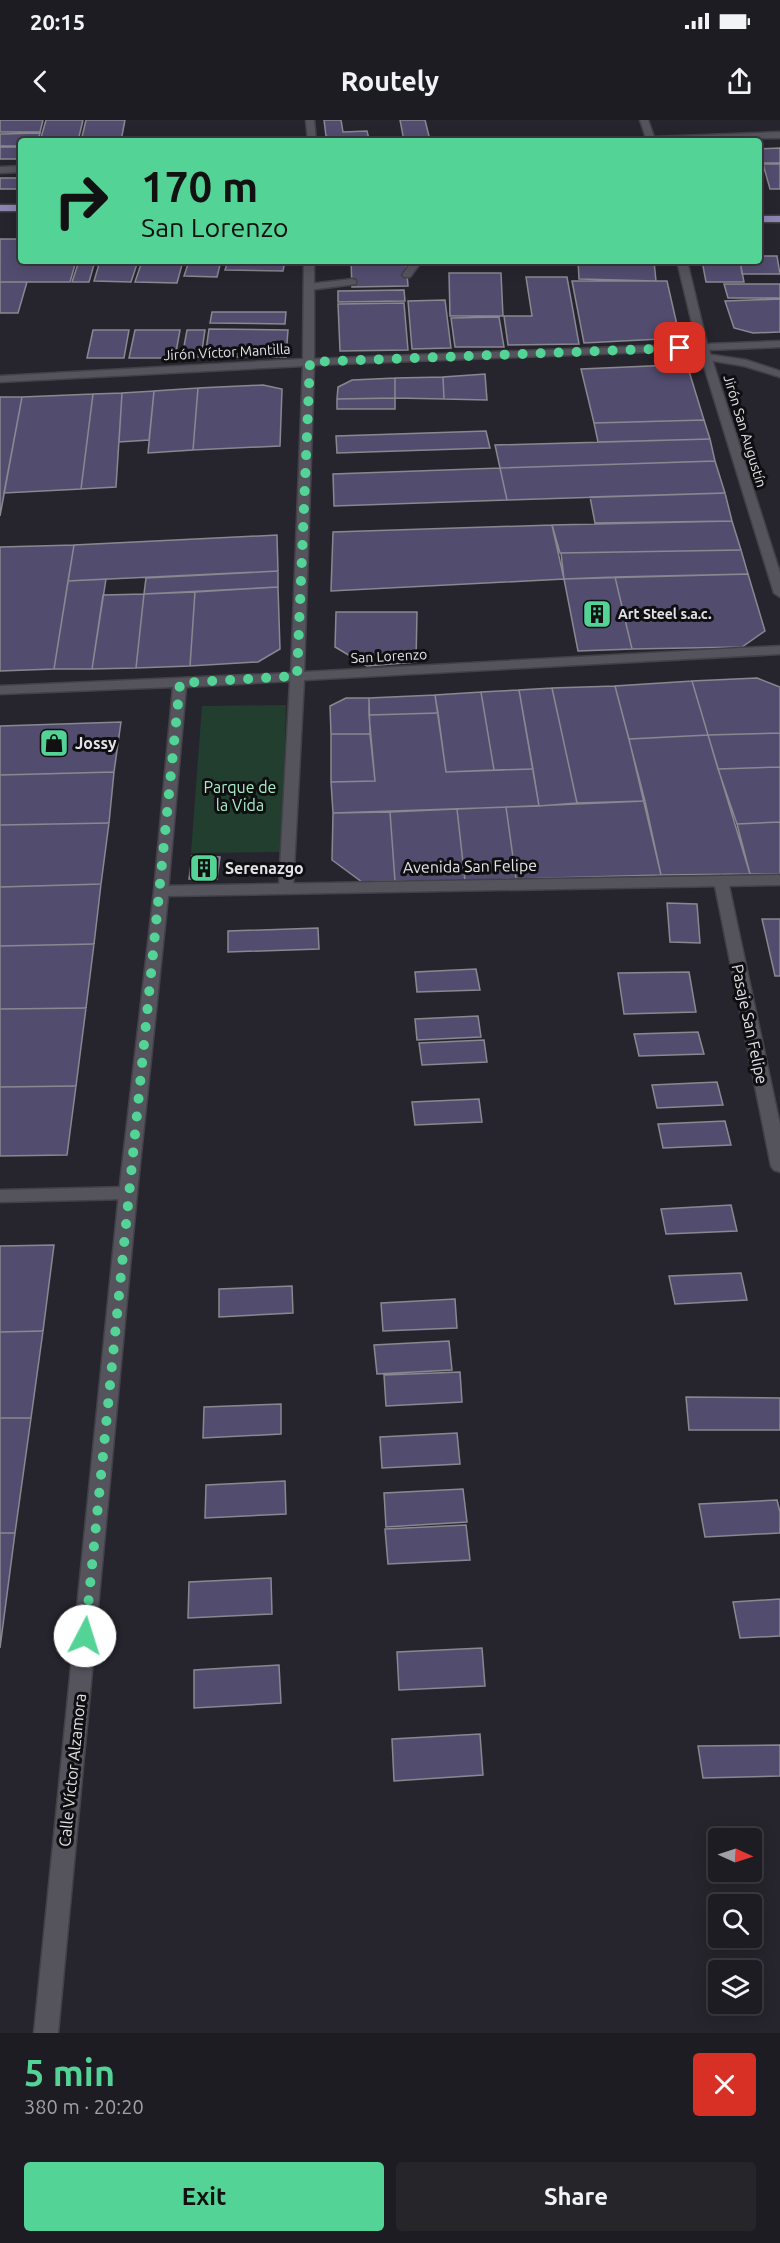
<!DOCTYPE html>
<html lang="en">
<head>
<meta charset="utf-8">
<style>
	body { margin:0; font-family:Ubuntu,sans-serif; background:#25252a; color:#f1f3f6; height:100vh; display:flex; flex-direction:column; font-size:22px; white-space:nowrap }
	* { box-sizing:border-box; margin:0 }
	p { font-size:20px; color:#a0a1a5 }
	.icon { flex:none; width:33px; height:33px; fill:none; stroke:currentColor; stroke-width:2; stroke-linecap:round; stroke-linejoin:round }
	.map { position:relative; height:1913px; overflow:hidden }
	.side { display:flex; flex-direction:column; background:#1c1c22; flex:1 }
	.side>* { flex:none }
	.banner { position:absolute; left:18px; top:18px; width:744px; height:126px; border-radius:6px; box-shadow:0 3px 15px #0003,0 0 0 2px #3a3a40; background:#54d396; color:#111; overflow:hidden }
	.needle { width:39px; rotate:93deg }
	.buttons { position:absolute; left:708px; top:1708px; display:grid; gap:12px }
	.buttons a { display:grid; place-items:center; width:54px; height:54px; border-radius:6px; background:#1c1c22; box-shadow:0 3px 15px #0003,0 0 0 2px #3a3a40; font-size:30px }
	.pin { position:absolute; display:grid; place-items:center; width:51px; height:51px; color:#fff; margin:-26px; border-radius:12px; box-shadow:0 3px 9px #0006 }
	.me { position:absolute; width:66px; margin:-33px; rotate:5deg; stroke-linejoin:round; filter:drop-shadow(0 0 4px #0008) }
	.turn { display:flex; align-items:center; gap:21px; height:126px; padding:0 24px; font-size:27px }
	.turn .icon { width:78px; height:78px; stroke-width:2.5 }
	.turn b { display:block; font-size:42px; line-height:51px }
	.round { display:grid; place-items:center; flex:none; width:63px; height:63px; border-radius:6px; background:#25252a }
	.summary { display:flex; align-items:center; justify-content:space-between; height:102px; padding:0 24px }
	h1 { font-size:36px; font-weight:600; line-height:45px; color:#54d396 }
	.primary-button { display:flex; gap:12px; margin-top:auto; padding:12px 24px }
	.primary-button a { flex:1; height:69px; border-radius:6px; background:#54d396; color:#111; font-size:24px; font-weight:600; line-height:69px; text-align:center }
	.primary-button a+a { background:#25252a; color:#f1f3f6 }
	.status { display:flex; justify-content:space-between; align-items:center; height:42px; padding:0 30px; background:#1c1c22; direction:ltr }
	.status svg { height:16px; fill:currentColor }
	header { display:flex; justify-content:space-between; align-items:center; height:78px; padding:0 24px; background:#1c1c22; font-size:27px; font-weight:600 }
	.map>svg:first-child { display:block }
	.green { fill:#223e2f }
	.building { fill:#524d6f; stroke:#898891; stroke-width:1.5 }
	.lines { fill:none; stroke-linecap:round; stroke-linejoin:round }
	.service-casing { stroke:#424148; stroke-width:3 }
	.minor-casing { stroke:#424148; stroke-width:3 }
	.tertiary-casing { stroke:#424148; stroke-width:3 }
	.primary-casing { stroke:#424148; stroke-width:3 }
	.service { fill:#55545d; fill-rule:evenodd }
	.minor { fill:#55545d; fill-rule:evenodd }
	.tertiary { fill:#55545d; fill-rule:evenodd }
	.primary { fill:#8c85b3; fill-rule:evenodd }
	.route { stroke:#54d396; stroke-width:10; stroke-dasharray:0 18 }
	.labels { text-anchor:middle; stroke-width:6; stroke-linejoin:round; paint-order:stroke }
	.far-street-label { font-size:14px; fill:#e3e3e8; stroke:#0f0f12 }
	.far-poi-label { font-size:14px; font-weight:bold; fill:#e3e3e8; stroke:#0f0f12; text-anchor:start }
	.poi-label { font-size:16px; font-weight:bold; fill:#e3e3e8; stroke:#0f0f12; text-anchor:start }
	.park-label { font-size:16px; fill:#a9ecc6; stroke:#0f0f12 }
	.street-label { font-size:16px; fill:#e3e3e8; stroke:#0f0f12 }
</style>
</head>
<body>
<div class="status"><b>20:15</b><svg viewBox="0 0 49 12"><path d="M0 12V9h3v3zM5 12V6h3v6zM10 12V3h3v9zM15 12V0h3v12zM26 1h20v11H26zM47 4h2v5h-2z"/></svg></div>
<header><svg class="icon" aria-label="back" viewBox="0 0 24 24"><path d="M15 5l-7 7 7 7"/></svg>Routely<svg class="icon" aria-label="share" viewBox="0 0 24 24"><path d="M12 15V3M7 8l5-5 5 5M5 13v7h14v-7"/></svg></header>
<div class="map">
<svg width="780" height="1913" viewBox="0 0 780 1913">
	<rect width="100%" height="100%" fill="#26252d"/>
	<!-- green -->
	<path class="green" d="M286,585L282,732L191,733L202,586Z"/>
	<!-- building -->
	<path class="building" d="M0,0H43L40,12H0Z
		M46,0H83L78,21H40Z
		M86,0H125L121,21H81Z
		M324,0H341L343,12L367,11L369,19L337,20L326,16Z
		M400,0H425L430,20L404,21Z
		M40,13L38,21H21V26H0V14Z
		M0,27H21V39H0Z
		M780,28V43H763L759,29Z
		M763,44H780V69H770Z
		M0,58H21V69H0Z
		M0,119H21V141H76L70,162H0Z
		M759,136H777L780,154H742L740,141H759Z
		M79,141H95L89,162H72Z
		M100,141H138L131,162L94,161Z
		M142,141H183L177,163L135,162Z
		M189,141H221L217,157L184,156Z
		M228,141H285L283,151L225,150Z
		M351,141H406L408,166L352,167Z
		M578,141H654L656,161L579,159Z
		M702,141H740L744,162H706Z
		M449,153H501L503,196H450Z
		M526,157H567L579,224L508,225L504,196H532Z
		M572,161H667L680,218L584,223Z
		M0,162H27L18,193H0Z
		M724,164H780V178H728Z
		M404,170L405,181L338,182V171Z
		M780,179V212L753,213L734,208L725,181Z
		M445,180L451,228L412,229L408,181Z
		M404,183L408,230L340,231L338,184Z
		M212,192H286L285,204L210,203Z
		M499,197L504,227H455L451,198Z
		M209,209L288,210L286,237H205Z
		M93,210H129L124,238H87Z
		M135,210H180L175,238H129Z
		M187,210H205L201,237H182Z
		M673,245L689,251L704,300L594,303L581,249Z
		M485,254L487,280L444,279L443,257Z
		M443,257L444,279L395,278V258Z
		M395,258V278L337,279L338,267L352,260Z
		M263,265L282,269L280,326L193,330L198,268Z
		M198,268L193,330L148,333L154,271Z
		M154,271L149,320L119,322L122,273Z
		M122,273L116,367L81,369L93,274Z
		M93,274L81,369L4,373L22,277Z
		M0,277H22L0,396Z
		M395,278V289H337V279Z
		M704,300L710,319L598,322L594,303Z
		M486,311L490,328L337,333L336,316Z
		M710,319L715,341L500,348L495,325Z
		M715,341L725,373L507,380L500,348Z
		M500,348L507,380L334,386L333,354Z
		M725,373L732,401L595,403L590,377Z
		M732,401L741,430L560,433L552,405Z
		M552,405L564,459L331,471L333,412Z
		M277,415L278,451L68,461L74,425Z
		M74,425L54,549L0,551V427Z
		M741,430L748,454L564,459L561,433Z
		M278,451V467L144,474L146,458Z
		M748,454L765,511L742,527L632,529L615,457Z
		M615,457L632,529L578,531L564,459Z
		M106,459L92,549H54L68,461Z
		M278,467L280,529L258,542L190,546L195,472Z
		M195,472L190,546L136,548L144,474Z
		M144,474L136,548L92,549L103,475Z
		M336,492H417L416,542L367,546L335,527Z
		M757,558L780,567V613L708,615L692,561Z
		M692,561L708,615L629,619L615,566Z
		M615,566L645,681L577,683L552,568Z
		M552,568L577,683L539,686L519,570Z
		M519,570L533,649L494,650L481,572Z
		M481,572L494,650L446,652L435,575Z
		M435,575L438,593L369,595V578Z
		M346,578H369L370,614H331L330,586Z
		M438,593L446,652L533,649L539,686L333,693L331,662L375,661L369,595Z
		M121,602L114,652L0,655V606Z
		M780,613V647L718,649L708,615Z
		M331,614H370L375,661L331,662Z
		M708,615L750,754L661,755L629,619Z
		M780,647V702L737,704L718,649Z
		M114,652L109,703L0,705V655Z
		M645,681L661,755L516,759L506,687Z
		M506,687L516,759L465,761L457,689Z
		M457,689L465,761H395L390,692Z
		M390,692L395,761L362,762L332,740L333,693Z
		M780,702V754H750L737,704Z
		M109,703L101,764L0,767V705Z
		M192,736L220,737L217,759H189Z
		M101,764L94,824L0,826V767Z
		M667,783L697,784L700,823L670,822Z
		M762,799H780V856H775Z
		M318,808L319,829L228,832V811Z
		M94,824L86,888L0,889V826Z
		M476,849L480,870L417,872L415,852Z
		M689,852L696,892L624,894L618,853Z
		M86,888L76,966L0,967V889Z
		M478,896L481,917L417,920L415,899Z
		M698,912L704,934L639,936L634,914Z
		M484,920L487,942L422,945L419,923Z
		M717,962L723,985L657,988L652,965Z
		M76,966L67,1035L0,1036V967Z
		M479,979L482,1002L415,1005L412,982Z
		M725,1001L731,1025L663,1028L658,1004Z
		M731,1085L737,1111L666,1114L661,1089Z
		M54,1125L43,1211L0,1212V1126Z
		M741,1153L747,1180L675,1184L669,1156Z
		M292,1166L293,1193L219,1197V1169Z
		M455,1179L457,1208L383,1211L381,1183Z
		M43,1211L31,1298H0V1212Z
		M449,1221L452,1250L377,1254L374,1225Z
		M460,1252L462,1282L386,1286L384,1255Z
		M686,1277L780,1278V1310H689Z
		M281,1284V1314L203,1318L204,1287Z
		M0,1298H31L15,1413H0Z
		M457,1313L460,1344L382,1348L380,1317Z
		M285,1361L286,1394L205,1398L206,1365Z
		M463,1369L467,1402L386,1407L384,1373Z
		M777,1380L780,1392V1413L705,1417L699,1384Z
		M466,1405L470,1440L388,1444L385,1409Z
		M0,1413H15L0,1528Z
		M271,1458L272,1494L188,1498L189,1462Z
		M780,1479V1516L740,1518L733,1482Z
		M482,1528L485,1566L399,1570L397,1532Z
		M279,1545L281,1583L194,1588V1550Z
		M480,1614L483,1655L394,1661L392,1619Z
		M780,1625V1656L703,1658L698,1626Z"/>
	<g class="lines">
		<!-- service casing -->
		<g class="service-casing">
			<path id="service" d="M412,141H422L410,157H404L402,155Z
				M352,159L356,160V164L309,170L304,167L309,164Z
				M706,234L746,240L780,251V257L744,246L702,239L701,237Z"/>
		</g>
		<!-- minor casing -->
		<g class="minor-casing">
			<path id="minor" d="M306,0H314L316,21H308Z
				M640,0H648L654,17L780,12V18L627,21L631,18H646Z
				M21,46V52L0,53V47Z
				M304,141H314V239L697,224L677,141H687L707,224L780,221V227L709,230L780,453V477L774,473L699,230L314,245L304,552L780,526V534L304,560L293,768L286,773L279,768L290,561L186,567L168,771L161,776L154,771L173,567L0,574V566L291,553L303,246L0,262V256L303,239Z
				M721,756L728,761L780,1005V1052L774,1050L771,1046L714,761Z
				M128,1067L134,1068L137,1073L134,1078L128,1079L0,1082V1070Z"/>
		</g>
		<!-- tertiary casing -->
		<g class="tertiary-casing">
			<path id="tertiary" d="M780,755V765L168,776L137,1073L58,1913H34L119,1073L154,771L161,766Z"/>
		</g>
		<!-- primary casing -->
		<g class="primary-casing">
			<path id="primary" d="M0,85H21V91H0Z
				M759,96H780V102H759Z"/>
		</g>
		<!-- service -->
		<use href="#service" class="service"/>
		<!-- minor -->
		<use href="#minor" class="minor"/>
		<!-- tertiary -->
		<use href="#tertiary" class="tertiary"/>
		<!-- primary -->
		<use href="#primary" class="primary"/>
	</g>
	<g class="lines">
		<!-- route -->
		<path class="route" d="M85,1516L180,563L297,556L310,242L680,228"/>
	</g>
	<!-- icons -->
	<defs>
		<g id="building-square" transform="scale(1.5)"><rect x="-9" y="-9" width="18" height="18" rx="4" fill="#54d396" stroke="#0f0f12"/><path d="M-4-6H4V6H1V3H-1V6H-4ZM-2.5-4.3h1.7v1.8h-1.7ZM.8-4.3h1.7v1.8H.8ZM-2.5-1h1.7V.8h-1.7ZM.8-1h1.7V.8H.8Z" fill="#111"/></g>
		<g id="shop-square" transform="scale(1.5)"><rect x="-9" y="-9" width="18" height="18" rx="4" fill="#54d396" stroke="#0f0f12"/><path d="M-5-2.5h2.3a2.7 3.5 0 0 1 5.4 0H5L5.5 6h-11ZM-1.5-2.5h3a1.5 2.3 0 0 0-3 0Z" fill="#111"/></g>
	</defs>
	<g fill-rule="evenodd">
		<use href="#building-square" x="597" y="494"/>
		<use href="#shop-square" x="54" y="623"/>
		<use href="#building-square" x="204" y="748"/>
	</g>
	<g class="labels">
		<!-- far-street labels -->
		<g class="far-street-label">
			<text transform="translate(227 232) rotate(-3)" y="5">Jirón Víctor Mantilla</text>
			<text transform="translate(745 311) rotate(73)" y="5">Jirón San Augustín</text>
			<text transform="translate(389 536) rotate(-3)" y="5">San Lorenzo</text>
		</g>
		<!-- far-poi labels -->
		<g class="far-poi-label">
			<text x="618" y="499">Art Steel s.a.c.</text>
		</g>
		<!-- poi labels -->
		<g class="poi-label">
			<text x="75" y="629">Jossy</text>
			<text x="225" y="754">Serenazgo</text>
		</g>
		<!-- park labels -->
		<g class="park-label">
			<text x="240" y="673">Parque de<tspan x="240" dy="18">la Vida</tspan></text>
		</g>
		<!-- street labels -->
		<g class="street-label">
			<text transform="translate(470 746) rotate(-1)" y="6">Avenida San Felipe</text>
			<text transform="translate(750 904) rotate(78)" y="6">Pasaje San Felipe</text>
			<text transform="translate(72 1650) rotate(-84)" y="6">Calle Víctor Alzamora</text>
		</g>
	</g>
</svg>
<div class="buttons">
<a><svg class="needle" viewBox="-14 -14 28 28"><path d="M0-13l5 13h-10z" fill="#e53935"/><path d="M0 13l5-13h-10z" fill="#a0a1a5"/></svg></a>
<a><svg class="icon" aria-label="search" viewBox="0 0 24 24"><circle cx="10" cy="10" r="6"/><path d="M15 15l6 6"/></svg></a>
<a><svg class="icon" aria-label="layers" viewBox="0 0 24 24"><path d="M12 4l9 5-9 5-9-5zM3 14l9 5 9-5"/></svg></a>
</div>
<div class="pin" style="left:680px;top:228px;background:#d93025"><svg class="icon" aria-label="arrive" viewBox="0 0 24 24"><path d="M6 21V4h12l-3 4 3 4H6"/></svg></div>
<svg class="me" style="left:85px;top:1516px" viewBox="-20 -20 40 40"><circle r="19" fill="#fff"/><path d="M0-13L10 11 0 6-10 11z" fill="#54d396"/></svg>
<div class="banner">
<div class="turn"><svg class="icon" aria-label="right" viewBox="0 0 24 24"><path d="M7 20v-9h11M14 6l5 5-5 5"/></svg><div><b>170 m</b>San Lorenzo</div></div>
</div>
</div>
<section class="side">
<div class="summary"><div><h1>5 min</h1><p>380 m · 20:20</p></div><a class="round" style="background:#d93025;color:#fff"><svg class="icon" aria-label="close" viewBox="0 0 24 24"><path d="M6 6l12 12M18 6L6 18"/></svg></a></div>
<div class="primary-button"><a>Exit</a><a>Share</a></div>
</section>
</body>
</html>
